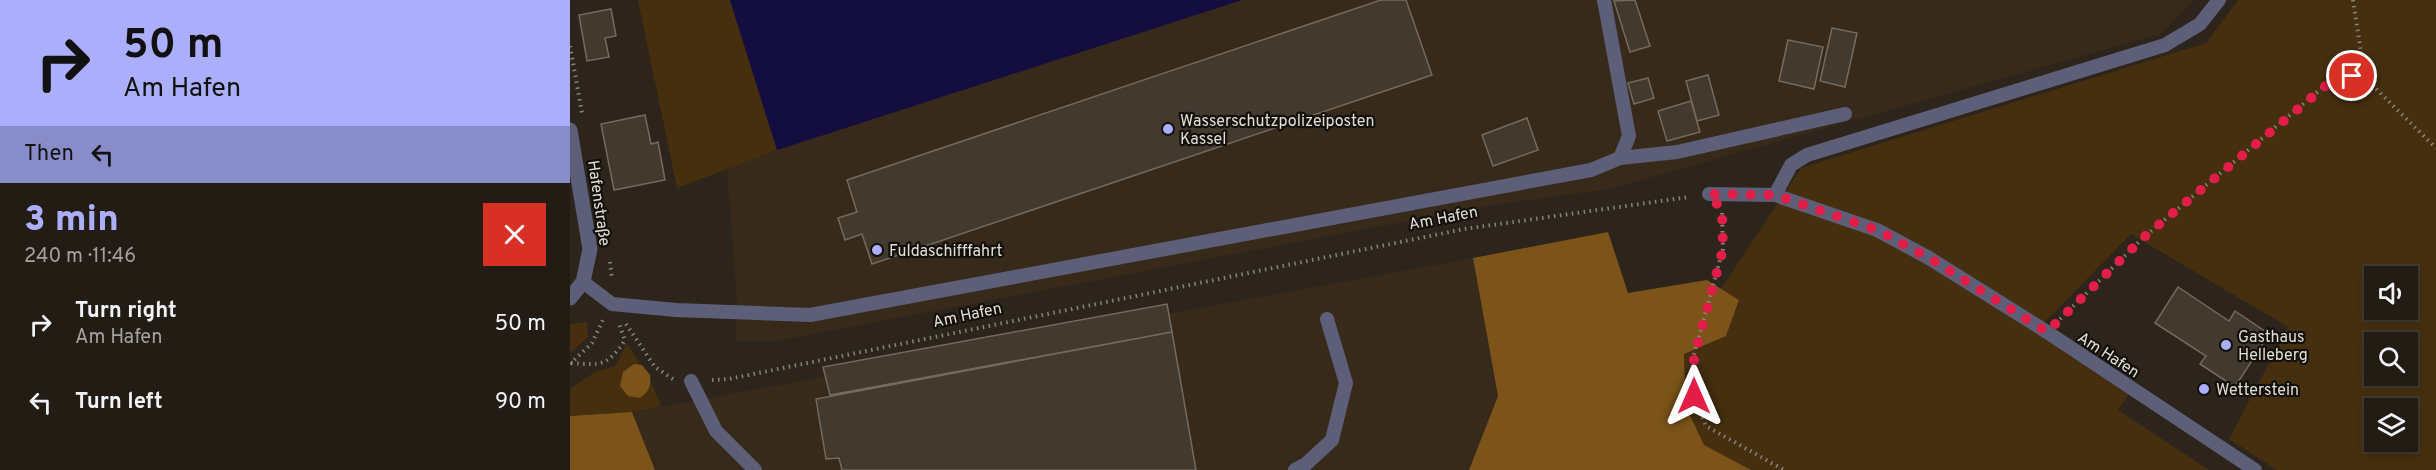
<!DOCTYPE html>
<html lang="en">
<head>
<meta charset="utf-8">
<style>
	body { margin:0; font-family:Overpass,sans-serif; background:#2e2922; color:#f1f3f6; height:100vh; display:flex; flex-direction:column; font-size:22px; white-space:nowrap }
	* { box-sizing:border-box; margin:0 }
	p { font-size:20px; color:#a2a1a0 }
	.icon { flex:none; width:33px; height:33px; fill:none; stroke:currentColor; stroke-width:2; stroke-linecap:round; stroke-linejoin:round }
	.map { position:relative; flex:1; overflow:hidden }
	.side { display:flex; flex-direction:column; background:#221c14; width:570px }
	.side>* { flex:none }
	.guide { background:#abaffb; color:#111; overflow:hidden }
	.controls { position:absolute; left:1794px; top:266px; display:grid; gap:12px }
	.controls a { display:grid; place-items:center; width:54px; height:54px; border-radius:0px; background:#221c14; box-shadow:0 3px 9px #0003,0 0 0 2px #3f3a34; font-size:30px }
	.pin { position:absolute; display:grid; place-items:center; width:51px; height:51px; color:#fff; margin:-26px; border:3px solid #fff; border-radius:50%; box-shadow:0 2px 6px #0007 }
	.me { position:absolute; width:66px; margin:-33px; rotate:0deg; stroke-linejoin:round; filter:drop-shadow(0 0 4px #0008) }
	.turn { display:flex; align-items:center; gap:21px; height:126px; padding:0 24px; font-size:27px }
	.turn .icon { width:78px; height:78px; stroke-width:2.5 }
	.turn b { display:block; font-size:42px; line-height:51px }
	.then { display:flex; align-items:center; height:57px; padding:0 24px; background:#0003; gap:12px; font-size:22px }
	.round { display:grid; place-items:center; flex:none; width:63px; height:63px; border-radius:0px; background:#2e2922 }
	.summary { display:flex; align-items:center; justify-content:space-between; height:102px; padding:0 24px }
	h1 { font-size:36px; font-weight:800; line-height:45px; color:#abaffb }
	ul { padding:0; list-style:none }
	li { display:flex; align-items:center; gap:18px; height:78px; padding:0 24px }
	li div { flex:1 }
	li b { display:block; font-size:22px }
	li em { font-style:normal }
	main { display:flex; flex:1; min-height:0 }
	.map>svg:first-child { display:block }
	.built { fill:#372a1b }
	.green { fill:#452f0f; fill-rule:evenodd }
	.forest { fill:#7c5419 }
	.water { fill:#140d3f }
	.building { fill:#42392f; stroke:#746a5e; stroke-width:1.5 }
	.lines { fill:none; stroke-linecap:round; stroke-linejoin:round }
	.path { stroke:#8a837b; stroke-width:4; stroke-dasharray:1.5 4.5; stroke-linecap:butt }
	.lane { stroke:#5d5f78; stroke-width:14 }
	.street { stroke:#5d5f78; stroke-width:15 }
	.route { stroke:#e11d48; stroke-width:10; stroke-dasharray:0 18 }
	.poi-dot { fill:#abaffb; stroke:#130f0a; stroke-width:2 }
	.labels { text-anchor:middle; stroke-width:4.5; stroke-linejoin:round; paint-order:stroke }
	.poi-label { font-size:16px; fill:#e3ddd7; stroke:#130f0a; text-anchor:start }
	.street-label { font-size:16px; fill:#e3ddd7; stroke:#130f0a }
</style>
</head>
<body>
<main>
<section class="side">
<div class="guide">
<div class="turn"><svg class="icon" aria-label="right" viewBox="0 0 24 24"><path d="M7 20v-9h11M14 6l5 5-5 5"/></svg><div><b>50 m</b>Am Hafen</div></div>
<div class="then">Then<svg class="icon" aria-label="left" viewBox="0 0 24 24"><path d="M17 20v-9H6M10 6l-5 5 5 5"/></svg></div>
</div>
<div class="summary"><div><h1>3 min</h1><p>240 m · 11:46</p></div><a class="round" style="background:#d93025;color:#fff"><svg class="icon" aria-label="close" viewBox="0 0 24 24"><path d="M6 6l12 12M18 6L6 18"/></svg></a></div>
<ul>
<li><svg class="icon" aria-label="right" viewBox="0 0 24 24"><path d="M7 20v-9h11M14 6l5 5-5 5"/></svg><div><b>Turn right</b><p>Am Hafen</p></div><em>50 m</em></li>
<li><svg class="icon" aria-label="left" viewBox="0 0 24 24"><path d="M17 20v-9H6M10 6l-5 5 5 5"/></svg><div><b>Turn left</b></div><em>90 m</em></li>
</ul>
</section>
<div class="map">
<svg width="1866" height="470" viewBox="0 0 1866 470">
	<rect width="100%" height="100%" fill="#2d251b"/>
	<!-- built -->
	<path class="built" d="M672,0H1625L1590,34L1039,189L922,205L206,341H166L167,302L157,168L207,150Z
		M903,258L928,396L899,470H85L62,412Z"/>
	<!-- green -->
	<path class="green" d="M68,0H160L207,150L107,188Z
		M1668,0H1866V470H1707L1659,439L1718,327L1561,234L1466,331L1559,394L1548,410L1639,470H1181L1134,446L1116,407L1114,354L1156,336L1169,300L1151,289L1231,168L1636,43ZM1804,276H1838V309H1804ZM1804,342H1838V375H1804ZM1804,408H1838V441H1804Z
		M17,322L18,337L0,353V324Z
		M57,344L79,377L91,406L62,412L0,416V389L25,372L45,366Z"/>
	<!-- forest -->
	<path class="forest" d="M1038,232L1058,293L1137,280L1169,300L1156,336L1114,354L1116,407L1134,445L1181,470H899L928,396L903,258Z
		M64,364L72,365L80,375C81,386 80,391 70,398L58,396L50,386L53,372Z
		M62,412L85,470H0V416Z"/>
	<!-- water -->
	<path class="water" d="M160,0H672L207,150Z"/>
	<!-- building -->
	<path class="building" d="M811,0H836L862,75L302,264L292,234L275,240L268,218L287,212L277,180Z
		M1065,0L1080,46L1060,52L1044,1Z
		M41,9L46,36L35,38L39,57L17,61L9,15Z
		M1262,28L1287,33L1275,87L1250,81Z
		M1218,40L1253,47L1244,89L1209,81Z
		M1138,75L1149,115L1127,121L1116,81Z
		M1078,78L1084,98L1064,104L1058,83Z
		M1121,101L1130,132L1097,141L1088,111Z
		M75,115L81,144L88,142L95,180L44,190L31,124Z
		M957,118L968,150L923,166L912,135Z
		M1608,287L1659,321L1665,311L1699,334L1665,387L1630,364L1636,356L1585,323Z
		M597,304L602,332L260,395L253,367Z
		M602,332L626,470H272L269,458L256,459L246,399Z"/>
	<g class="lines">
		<!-- path -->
		<path class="path" d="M1783,0L1795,78
			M0,46L12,113
			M1152,213L1153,249L1123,358L1124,396L1136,426L1214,470
			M40,262L42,279
			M1490,319L1573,238L1770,73L1795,78L1866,148
			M56,324L85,367L103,379
			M1,363C31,365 37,367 55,340L49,324
			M0,364L22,343L33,320
			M142,380L159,379L894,229L1119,197"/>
		<!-- lane -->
		<path class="lane" d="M1050,158L1107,152L1275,114
			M1139,194L1205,195L1307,230L1359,258L1477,332L1685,470
			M1205,195L1221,165L1237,155L1595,45L1630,24L1649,0
			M13,282L42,304L106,310L240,315L1021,170L1050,158L1059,136L1034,0
			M121,381L146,431L185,470
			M725,470L736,464L762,440L776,383L757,319"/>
		<!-- street -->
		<path class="street" d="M0,130L20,249L13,282L0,298"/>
	</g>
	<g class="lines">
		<!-- route -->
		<path class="route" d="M1124,396V358L1153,249L1152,210L1139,194L1205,195L1307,230L1359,258L1477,332L1573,238L1770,74L1782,76"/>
	</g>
	<!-- markers -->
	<g class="poi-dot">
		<circle cx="598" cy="129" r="6"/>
		<circle cx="307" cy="250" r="6"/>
		<circle cx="1656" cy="345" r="6"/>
		<circle cx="1634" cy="389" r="6"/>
	</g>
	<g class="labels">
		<!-- poi labels -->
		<g class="poi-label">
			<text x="610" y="126">Wasserschutzpolizeiposten<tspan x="610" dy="18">Kassel</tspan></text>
			<text x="319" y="256">Fuldaschifffahrt</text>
			<text x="1668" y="342">Gasthaus<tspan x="1668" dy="18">Helleberg</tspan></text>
			<text x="1646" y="395">Wetterstein</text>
		</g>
		<!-- street labels -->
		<g class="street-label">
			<text transform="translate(30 203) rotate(82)" y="6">Hafenstraße</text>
			<text transform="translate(873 217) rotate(-11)" y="6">Am Hafen</text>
			<text transform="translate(397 314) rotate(-12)" y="6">Am Hafen</text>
			<text transform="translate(1539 354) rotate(33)" y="6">Am Hafen</text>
		</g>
	</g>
</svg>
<div class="controls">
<a><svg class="icon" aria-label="sound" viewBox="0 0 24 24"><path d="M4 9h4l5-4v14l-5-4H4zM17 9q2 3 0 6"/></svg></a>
<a><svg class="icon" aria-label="search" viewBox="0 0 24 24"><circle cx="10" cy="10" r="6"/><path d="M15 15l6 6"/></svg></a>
<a><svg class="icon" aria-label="layers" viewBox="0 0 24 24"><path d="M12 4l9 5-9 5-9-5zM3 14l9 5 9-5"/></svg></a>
</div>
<div class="pin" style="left:1782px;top:76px;background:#d93025"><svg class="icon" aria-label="arrive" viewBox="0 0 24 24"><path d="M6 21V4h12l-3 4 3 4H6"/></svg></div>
<svg class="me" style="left:1124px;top:396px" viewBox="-20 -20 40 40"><path d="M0-17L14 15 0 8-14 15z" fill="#e11d48" stroke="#fff" stroke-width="4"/></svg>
</div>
</main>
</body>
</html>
